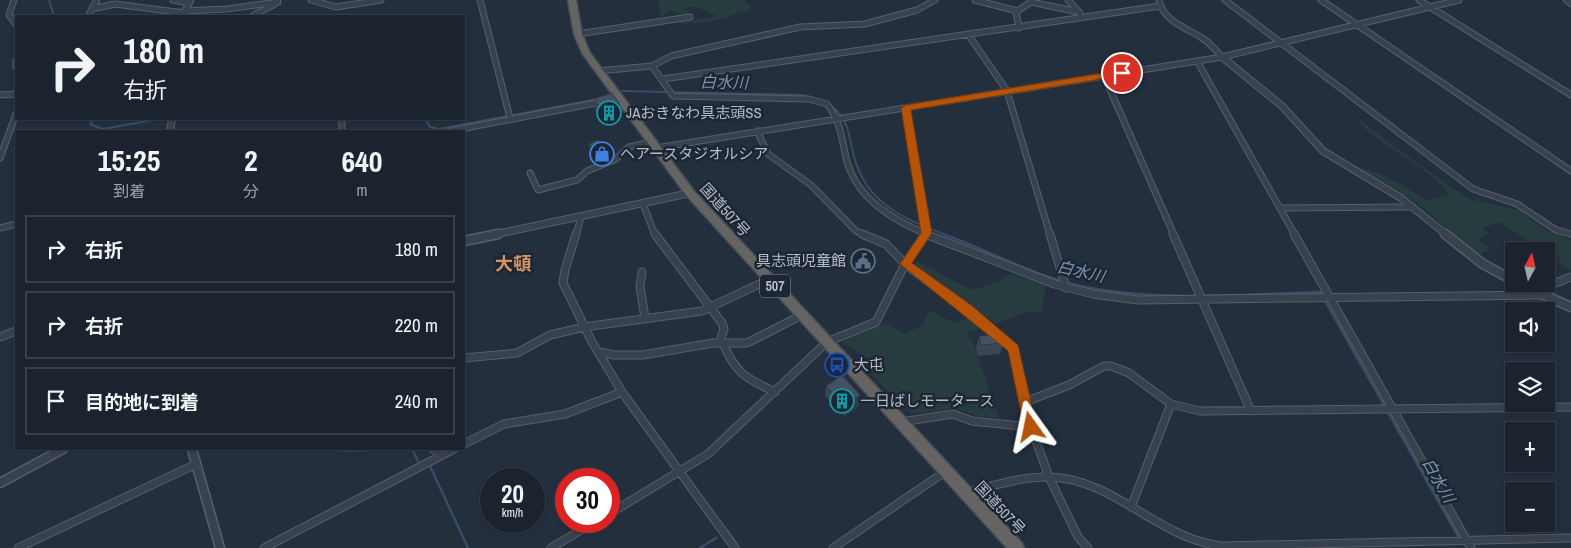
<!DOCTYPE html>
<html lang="ja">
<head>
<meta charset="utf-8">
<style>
	body { margin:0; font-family:"Archivo Narrow","Noto Sans JP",sans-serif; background:#282f3a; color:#f1f3f6; height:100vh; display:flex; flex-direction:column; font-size:19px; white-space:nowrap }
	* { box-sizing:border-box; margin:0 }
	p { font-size:16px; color:#a0a4aa }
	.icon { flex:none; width:28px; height:28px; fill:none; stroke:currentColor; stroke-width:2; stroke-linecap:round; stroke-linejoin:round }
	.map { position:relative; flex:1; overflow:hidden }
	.details { position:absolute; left:15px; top:130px; width:450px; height:320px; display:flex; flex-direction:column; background:#1b232e; border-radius:0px; box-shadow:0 1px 4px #0004,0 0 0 1px #39404a }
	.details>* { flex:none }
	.guide { position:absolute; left:15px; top:15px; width:450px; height:105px; border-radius:0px; box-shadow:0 1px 4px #0004,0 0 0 1px #39404a; background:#1b232e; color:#f1f3f6; overflow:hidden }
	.needle { width:32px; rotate:8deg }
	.fabs { position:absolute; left:1505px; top:242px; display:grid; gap:10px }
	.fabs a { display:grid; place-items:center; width:50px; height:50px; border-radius:0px; background:#1b232e; box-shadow:0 1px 4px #0004,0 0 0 1px #39404a; font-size:25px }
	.speed { position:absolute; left:480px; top:468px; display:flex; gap:10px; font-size:25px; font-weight:700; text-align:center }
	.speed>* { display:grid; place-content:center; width:65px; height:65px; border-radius:50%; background:#1b232e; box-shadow:0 1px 4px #0004,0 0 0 1px #39404a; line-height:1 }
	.speed small { font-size:12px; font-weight:400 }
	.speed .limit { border:8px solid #d22; background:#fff; color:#111 }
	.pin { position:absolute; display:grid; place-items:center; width:42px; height:42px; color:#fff; margin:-21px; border:2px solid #fff; border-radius:50%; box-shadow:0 1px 5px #0007 }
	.me { position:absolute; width:55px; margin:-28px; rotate:348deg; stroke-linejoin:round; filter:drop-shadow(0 0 4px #0008) }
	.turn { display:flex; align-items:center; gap:18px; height:105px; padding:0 25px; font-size:22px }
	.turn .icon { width:65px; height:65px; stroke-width:2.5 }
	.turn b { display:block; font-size:35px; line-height:42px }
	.eta { display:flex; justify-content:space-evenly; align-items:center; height:85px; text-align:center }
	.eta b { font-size:30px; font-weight:800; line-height:35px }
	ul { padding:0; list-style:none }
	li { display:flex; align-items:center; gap:15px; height:68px; margin:0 10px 8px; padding:0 15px; border:2px solid #39404a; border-radius:0px }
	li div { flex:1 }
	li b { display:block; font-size:19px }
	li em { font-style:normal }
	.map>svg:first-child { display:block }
	.green { fill:#263c3f }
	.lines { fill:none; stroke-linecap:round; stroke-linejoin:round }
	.stream-far1 { stroke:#394c67; stroke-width:2 }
	.stream { stroke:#394c67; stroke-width:2.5 }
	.minor-far1-casing { stroke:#565f6c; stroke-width:7 }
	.minor-casing { stroke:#565f6c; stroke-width:9 }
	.tertiary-far1-casing { stroke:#565f6c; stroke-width:8 }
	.tertiary-casing { stroke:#565f6c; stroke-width:11 }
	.trunk-casing { stroke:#434c59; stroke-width:3 }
	.minor-far1 { stroke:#38414e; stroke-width:5 }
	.minor { stroke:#38414e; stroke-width:7 }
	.tertiary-far1 { stroke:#38414e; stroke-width:6 }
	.tertiary { stroke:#38414e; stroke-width:8 }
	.trunk { fill:#656462; fill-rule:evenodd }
	.wall { fill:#3b4654 }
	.shaded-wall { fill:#303945 }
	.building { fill:#455162; stroke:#303945 }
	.route { fill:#b45309; stroke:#753606 }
	.labels { text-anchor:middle; stroke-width:5; stroke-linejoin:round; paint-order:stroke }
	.shield { fill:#1d2633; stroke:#878f9c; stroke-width:1 }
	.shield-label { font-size:14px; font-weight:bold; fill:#b4bcc9 }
	.poi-label { font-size:15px; fill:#b4bcc9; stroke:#1d2633; text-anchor:start }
	.street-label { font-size:15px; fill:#b4bcc9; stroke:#1d2633 }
	.water-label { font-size:16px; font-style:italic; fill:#7c92b1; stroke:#1d2633 }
	.quarter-label { font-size:18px; font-weight:bold; fill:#d59563; stroke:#1d2633 }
</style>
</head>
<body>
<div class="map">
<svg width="1571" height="548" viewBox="0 0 1571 548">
	<rect width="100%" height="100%" fill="#242f3e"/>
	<!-- green -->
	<path class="green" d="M658,0H744L751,5L749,10L710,22L672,24L717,16L693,6L686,8L689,12L687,17L671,11L661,17Z
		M1357,117L1403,153L1469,199L1518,210L1548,231L1571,240V271L1560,264V258L1537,247L1500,222L1482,228L1490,234L1479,239L1491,249L1480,254C1459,243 1444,225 1426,210C1406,194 1383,181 1360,169C1380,169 1411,191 1428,201L1449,195C1441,173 1359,135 1357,117Z
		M918,262L972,290L998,282L1012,273L1046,285L1041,312L1029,311L996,324L912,266Z
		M930,310L954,323L969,318L981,328L966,333L973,343L999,418L977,416L956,408L912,414L872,376L870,365L862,354L842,342L885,323L904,333L922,326Z"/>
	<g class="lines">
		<!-- stream-far1 -->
		<path class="stream-far1" d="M49,0L54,16
			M622,91L802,95C865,109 839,142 866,184C883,211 917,224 946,235
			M92,119L91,125L103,129L159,119
			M426,119L430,127L439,129L598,99"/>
		<!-- stream -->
		<path class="stream" d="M943,234C990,251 1035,277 1085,287C1162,302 1242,294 1320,292L1459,538
			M333,449L349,451L382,449
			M412,449L418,461
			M430,466L468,548
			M727,530L739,548
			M700,548L716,538"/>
		<!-- minor-far1 casing -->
		<g class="minor-far1-casing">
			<path id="minor-far1" d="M14,0L9,15L16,24
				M173,0L188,3
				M311,0L336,7L381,0
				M480,0L510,118
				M975,0L1017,11
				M1068,0L1080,13
				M1159,0C1164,22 1185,27 1202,38C1210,43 1216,50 1222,57
				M1225,0L1473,189L1517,204L1556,230L1571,234
				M1321,0L1571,171
				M1419,0L1571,95
				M92,9L115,4L184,13
				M184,11L227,9L278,2
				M88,16L97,0
				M252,16L275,4
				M1019,28L1016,12L1031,2L1079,12
				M578,34L690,17
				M968,34L1007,91L1050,235
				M16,61V67
				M1197,61L1295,235
				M652,66L673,96L809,99L827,104C840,120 842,139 846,158C856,199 893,220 928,235
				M598,71L652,66L671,56L800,27L865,24L917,10L935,0
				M1104,76L1174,235
				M663,79L1160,6
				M0,95L16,94
				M906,108L925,235
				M342,119V131
				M450,131L601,102
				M757,131L768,154L811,185L856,231L865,235
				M656,148L1222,57L1459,0
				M0,158L16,114
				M530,173L538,190L577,180L587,171L616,159L629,147L651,142
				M643,204L655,235
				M1280,208L1413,207
				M0,228L16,224
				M576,235L581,217"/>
		</g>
		<!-- minor casing -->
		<g class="minor-casing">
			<path id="minor" d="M576,234L565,270L563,283L592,342L622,392L735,548
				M655,234L722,323L724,329L720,342
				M862,234L886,244L905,264L1014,348L1031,427L1049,477L1078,537L1088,548
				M925,234L1055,284L1093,294L1138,300L1540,295
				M1050,234L1066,288
				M1173,234L1251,411
				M1294,234L1471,548
				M642,272L640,287L645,318
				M1536,291L1571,277
				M0,337L16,331
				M723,343C735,373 747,379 775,392
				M599,352L614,355H643L713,343H747L802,315
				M464,358L517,353L550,335L584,327L702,311L768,280
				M1025,402L1069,385L1104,366H1111L1129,373L1171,404L1200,411L1571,407
				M901,422L953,414L972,421L1031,427
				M464,444L504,424L565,414L622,392
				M433,449L440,456
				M967,492C994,486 1022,476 1050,477C1115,479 1158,539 1222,546L1571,538
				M1131,507L1171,404
				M609,514L708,454L827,342L876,322L905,264L925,234
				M18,548L196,464
				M264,548L454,449
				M551,548L596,521
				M833,548L946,471"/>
		</g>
		<!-- tertiary-far1 casing -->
		<g class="tertiary-far1-casing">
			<path id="tertiary-far1" d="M1567,0L1571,3
				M184,16L190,0
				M1222,57L1282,106L1323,151L1401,198L1447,235
				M170,131L172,119
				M492,235L690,193"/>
		</g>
		<!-- tertiary casing -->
		<g class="tertiary-casing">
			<path id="tertiary" d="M1445,234L1483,264L1514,281
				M464,241L498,234
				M1519,284L1571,307
				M192,449L220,548
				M0,483L63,449"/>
		</g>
		<!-- trunk casing -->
		<g class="trunk-casing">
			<path id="trunk" d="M568,0H576L582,34L590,53L694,191L1022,543L1024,548H1007L686,195L582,53L574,34Z"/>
		</g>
		<!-- minor-far1 -->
		<use href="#minor-far1" class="minor-far1"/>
		<!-- minor -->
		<use href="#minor" class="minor"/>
		<!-- tertiary-far1 -->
		<use href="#tertiary-far1" class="tertiary-far1"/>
		<!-- tertiary -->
		<use href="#tertiary" class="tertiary"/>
		<!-- trunk -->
		<use href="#trunk" class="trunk"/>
	</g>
	<!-- wall -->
	<path class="wall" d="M596,98L619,103L621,114L602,120L596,112L594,101L596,100Z
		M589,144L612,156L604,159L601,157L598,158L591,152Z
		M979,336L1004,343L1000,354L978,356L976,348Z
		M826,386L860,395L859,406L845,416L825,396Z"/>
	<!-- shaded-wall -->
	<path class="shaded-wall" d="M619,103L621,114L602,120L600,108Z
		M611,148L612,156L604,159L602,152Z
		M599,149L601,157L598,158L596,150Z
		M860,395L859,406L845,416V405Z"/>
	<!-- building -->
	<path class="building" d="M612,93L619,103L600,108L594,101L597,100L596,98Z
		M598,140L602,144L605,142L611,148L602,152L599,149L596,150L589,144Z
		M1000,334L1004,343L981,345L979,336Z
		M842,375L860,395L845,405L826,386Z"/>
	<!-- route -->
	<path class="route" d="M1122,70L1126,71V75L911,110L932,233L912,263L971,305L1018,345L1037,427L1035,431H1026L1024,427L1008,351L900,264L921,233L901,108L906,105Z"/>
	<!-- icons -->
	<defs>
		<g id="building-ring" transform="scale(1.25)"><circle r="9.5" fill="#1d2633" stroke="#0f9aa8" stroke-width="1.5"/><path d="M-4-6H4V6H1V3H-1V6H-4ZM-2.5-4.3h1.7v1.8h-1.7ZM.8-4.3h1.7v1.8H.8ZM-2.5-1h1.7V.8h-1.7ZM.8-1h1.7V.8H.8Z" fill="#0f9aa8"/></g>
		<g id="shop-ring" transform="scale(1.25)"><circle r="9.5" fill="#1d2633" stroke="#3f7fe0" stroke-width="1.5"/><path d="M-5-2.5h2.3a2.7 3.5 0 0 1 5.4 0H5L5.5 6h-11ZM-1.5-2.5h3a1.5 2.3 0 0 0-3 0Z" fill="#3f7fe0"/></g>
		<g id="civic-ring" transform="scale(1.25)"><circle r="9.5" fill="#1d2633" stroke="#5c6f8a" stroke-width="1.5"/><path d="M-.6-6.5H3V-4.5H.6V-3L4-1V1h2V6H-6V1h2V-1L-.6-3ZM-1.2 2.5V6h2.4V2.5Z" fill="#5c6f8a"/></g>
		<g id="bus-ring" transform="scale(1.25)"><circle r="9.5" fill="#1d2633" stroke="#1a4fb4" stroke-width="1.5"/><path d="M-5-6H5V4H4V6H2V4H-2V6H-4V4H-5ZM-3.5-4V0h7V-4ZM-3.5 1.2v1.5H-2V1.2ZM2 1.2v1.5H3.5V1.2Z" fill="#1a4fb4"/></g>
	</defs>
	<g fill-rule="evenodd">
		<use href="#building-ring" x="609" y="113"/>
		<use href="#shop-ring" x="602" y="154"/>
		<use href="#civic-ring" x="863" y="261"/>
		<use href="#bus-ring" x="837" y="365"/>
		<use href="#building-ring" x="842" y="401"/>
	</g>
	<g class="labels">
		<!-- shield labels -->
		<rect class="shield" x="760" y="274.5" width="30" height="23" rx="4"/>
		<g class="shield-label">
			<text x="775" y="291">507</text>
		</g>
		<!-- poi labels -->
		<g class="poi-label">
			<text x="626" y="118">JAおきなわ具志頭SS</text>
			<text x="620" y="159">ヘアースタジオルシア</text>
			<text x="846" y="266" text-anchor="end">具志頭児童館</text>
			<text x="854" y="370">大屯</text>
			<text x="860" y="406">一日ばしモータース</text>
		</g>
		<!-- street labels -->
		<g class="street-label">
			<text transform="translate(725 210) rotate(48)" y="5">国道507号</text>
			<text transform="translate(1000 508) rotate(47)" y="5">国道507号</text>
		</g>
		<!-- water labels -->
		<g class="water-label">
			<text transform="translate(724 82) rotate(1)" y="6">白水川</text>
			<text transform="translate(1081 271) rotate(13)" y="6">白水川</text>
			<text transform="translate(1439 480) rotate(61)" y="6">白水川</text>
		</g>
		<!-- quarter labels -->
		<g class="quarter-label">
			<text x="513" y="270">大頓</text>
		</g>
	</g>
</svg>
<div class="fabs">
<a><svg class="needle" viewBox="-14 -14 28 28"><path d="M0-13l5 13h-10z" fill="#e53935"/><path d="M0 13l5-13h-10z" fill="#a0a4aa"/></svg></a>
<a><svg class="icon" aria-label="sound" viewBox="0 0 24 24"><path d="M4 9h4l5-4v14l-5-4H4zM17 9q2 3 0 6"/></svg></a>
<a><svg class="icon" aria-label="layers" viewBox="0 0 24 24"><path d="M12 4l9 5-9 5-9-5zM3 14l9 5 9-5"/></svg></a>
<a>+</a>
<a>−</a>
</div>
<div class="speed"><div>20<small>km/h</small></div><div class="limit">30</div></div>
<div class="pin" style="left:1122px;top:73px;background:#d93025"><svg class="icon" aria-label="arrive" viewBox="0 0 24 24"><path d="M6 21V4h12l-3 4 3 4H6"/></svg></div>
<svg class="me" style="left:1031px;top:427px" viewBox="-20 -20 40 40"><path d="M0-17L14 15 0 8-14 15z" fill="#b45309" stroke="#fff" stroke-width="4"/></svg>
<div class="guide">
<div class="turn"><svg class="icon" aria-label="right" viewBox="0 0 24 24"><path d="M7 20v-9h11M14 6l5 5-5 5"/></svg><div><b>180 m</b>右折</div></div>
</div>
<section class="details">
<div class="eta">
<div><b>15:25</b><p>到着</p></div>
<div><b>2</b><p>分</p></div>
<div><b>640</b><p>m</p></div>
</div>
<ul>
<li><svg class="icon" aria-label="right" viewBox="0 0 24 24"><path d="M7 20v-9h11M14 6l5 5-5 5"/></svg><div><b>右折</b></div><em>180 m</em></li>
<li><svg class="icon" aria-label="right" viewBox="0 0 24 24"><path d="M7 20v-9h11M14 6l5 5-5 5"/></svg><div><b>右折</b></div><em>220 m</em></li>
<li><svg class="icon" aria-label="arrive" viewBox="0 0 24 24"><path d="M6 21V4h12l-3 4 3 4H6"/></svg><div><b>目的地に到着</b></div><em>240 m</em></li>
</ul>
</section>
</div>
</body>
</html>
